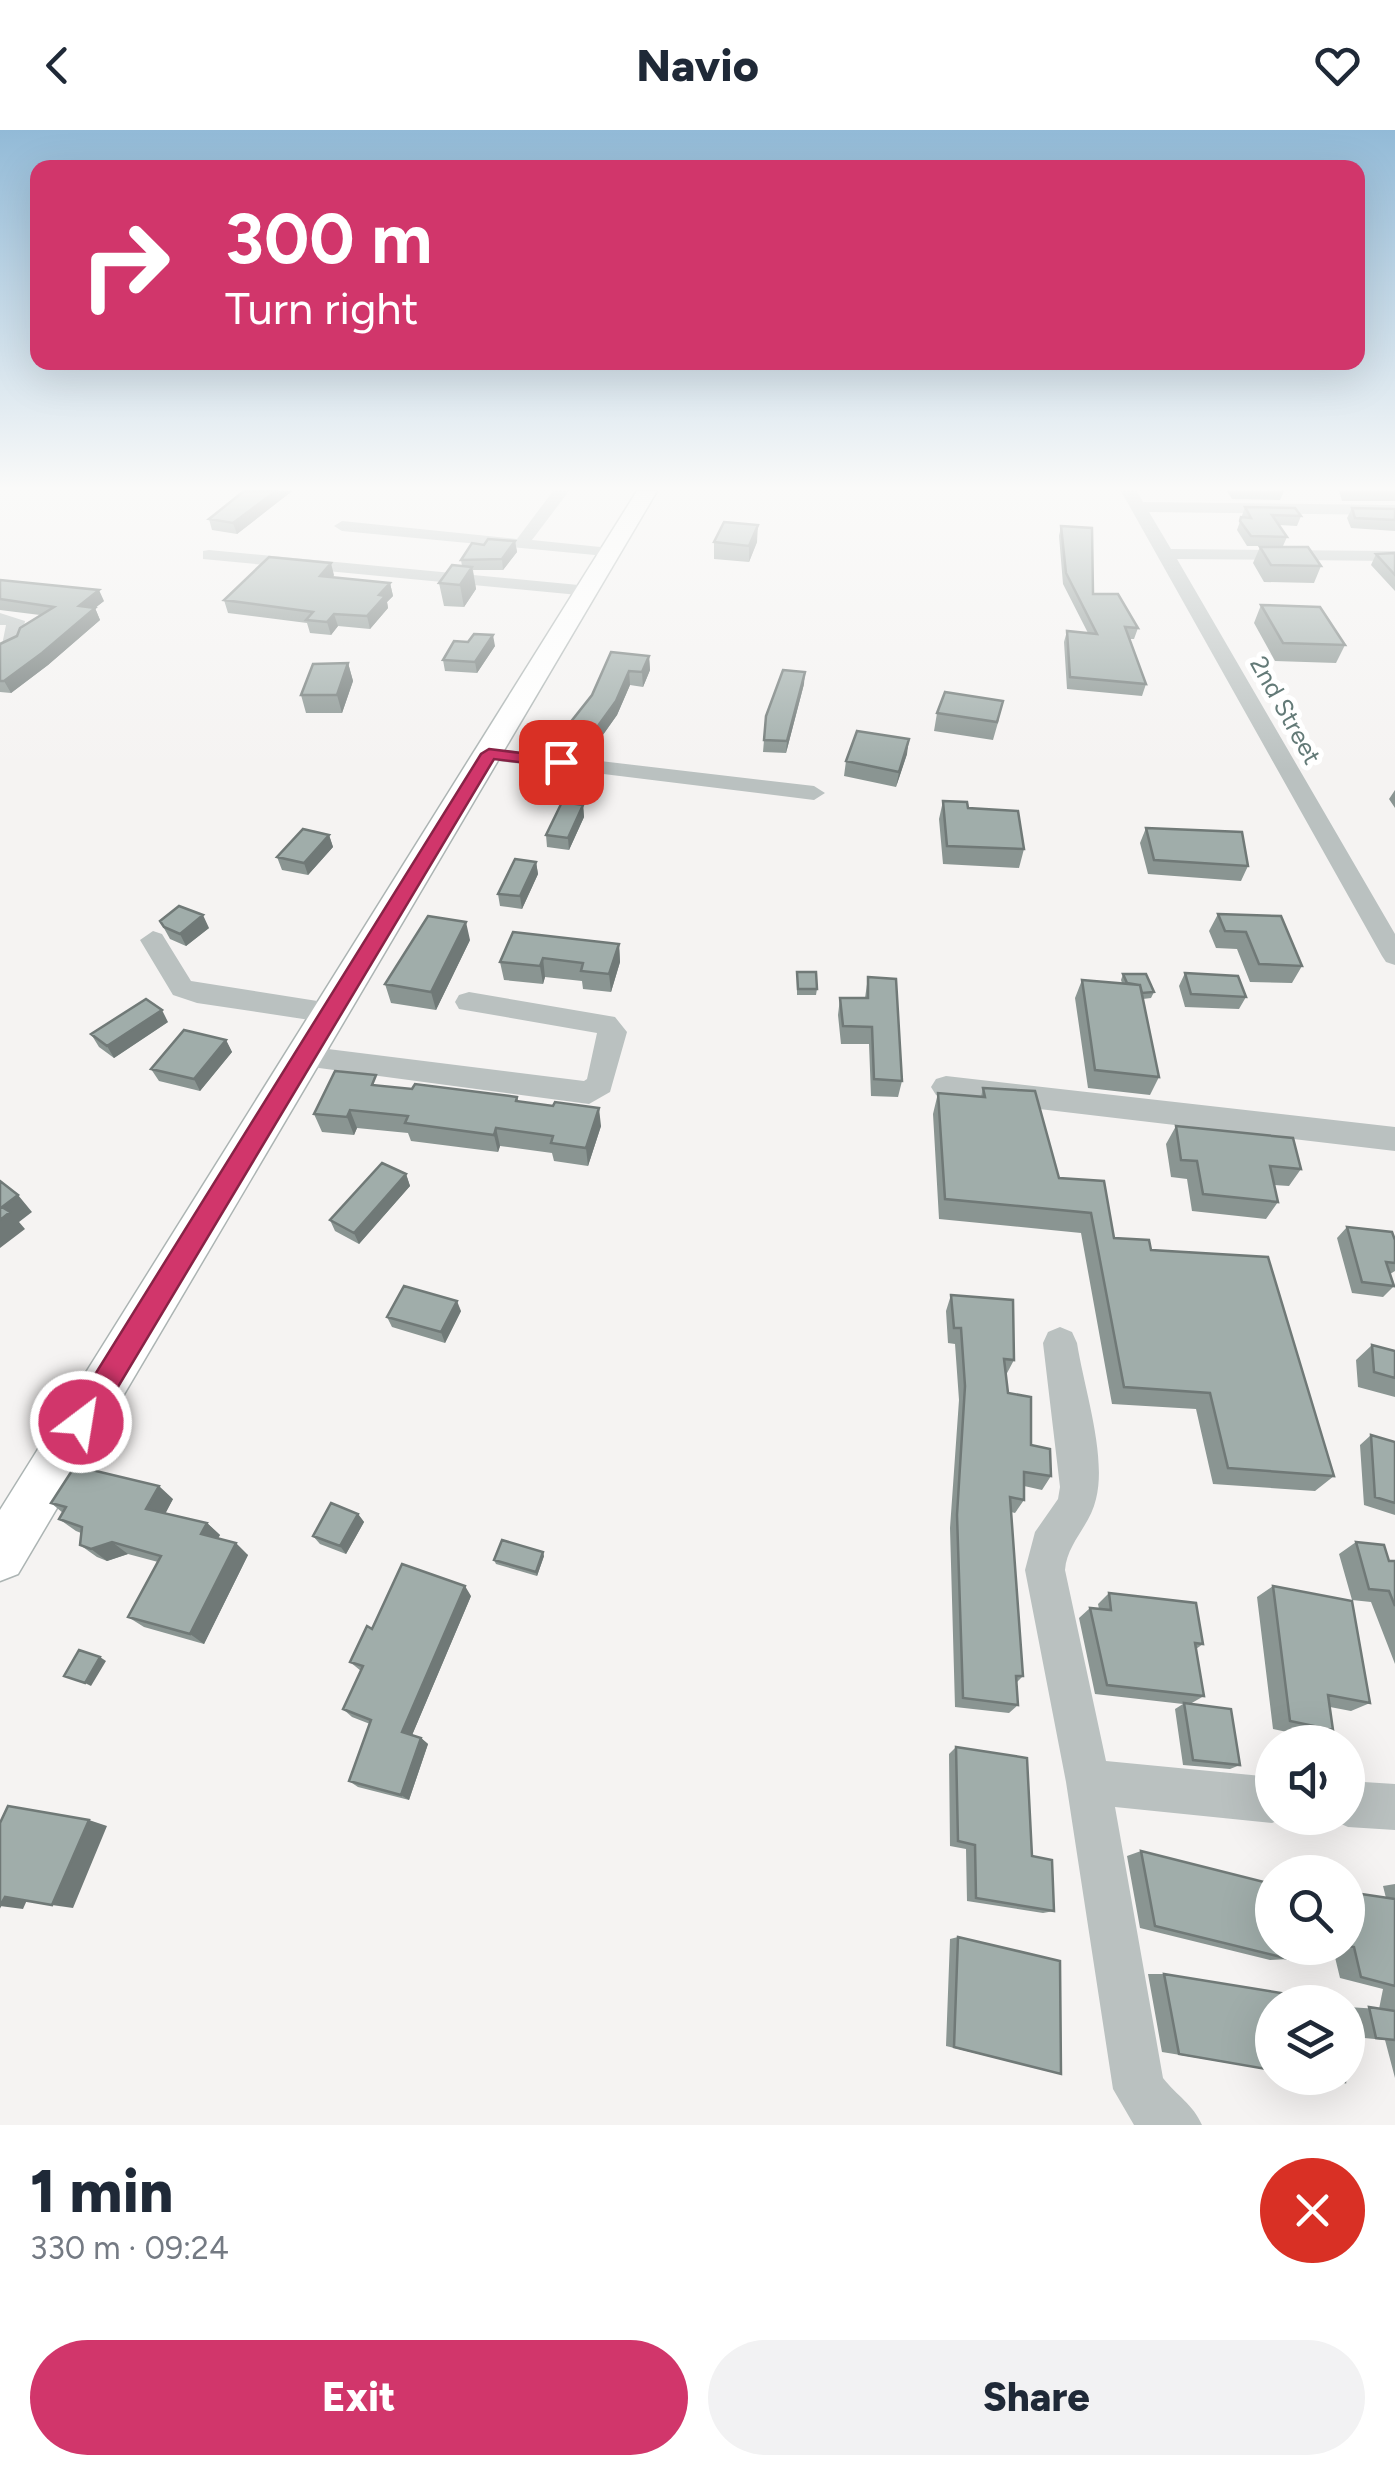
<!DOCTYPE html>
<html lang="en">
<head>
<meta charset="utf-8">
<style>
	body { margin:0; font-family:Figtree,sans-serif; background:#f2f2f3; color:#1f2937; height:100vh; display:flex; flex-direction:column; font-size:38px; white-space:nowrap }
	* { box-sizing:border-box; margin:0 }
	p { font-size:32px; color:#747a83 }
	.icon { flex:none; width:55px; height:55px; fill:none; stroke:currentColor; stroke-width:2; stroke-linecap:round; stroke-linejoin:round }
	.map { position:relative; height:1995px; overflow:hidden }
	.details { display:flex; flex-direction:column; background:#fff; flex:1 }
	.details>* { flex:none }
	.guide { position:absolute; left:30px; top:30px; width:1335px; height:210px; border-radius:20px; box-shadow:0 10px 40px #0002; background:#d1366b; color:#fff; overflow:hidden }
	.tools { position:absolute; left:1255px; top:1595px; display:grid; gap:20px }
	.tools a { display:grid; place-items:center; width:110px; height:110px; border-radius:50%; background:#fff; box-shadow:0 10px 40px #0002; font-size:50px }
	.pin { position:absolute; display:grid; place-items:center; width:85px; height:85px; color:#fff; margin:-42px; border-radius:20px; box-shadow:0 5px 15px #0006 }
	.me { position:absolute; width:110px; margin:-55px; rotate:31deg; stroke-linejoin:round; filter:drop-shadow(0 0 8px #0008) }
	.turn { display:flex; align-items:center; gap:35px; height:210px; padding:0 30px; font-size:45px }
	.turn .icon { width:130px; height:130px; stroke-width:2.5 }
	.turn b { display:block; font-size:70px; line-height:85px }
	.round { display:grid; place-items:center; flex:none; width:105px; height:105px; border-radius:52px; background:#f2f2f3 }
	.summary { display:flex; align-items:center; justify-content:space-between; height:170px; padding:0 30px }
	h1 { font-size:60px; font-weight:800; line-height:75px }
	.action { display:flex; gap:20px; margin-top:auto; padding:20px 30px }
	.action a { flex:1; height:115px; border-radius:60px; background:#d1366b; color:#fff; font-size:40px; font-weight:800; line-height:115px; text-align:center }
	.action a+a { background:#f2f2f3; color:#1f2937 }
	header { display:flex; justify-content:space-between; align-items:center; height:130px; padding:0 30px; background:#fff; font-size:45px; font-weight:800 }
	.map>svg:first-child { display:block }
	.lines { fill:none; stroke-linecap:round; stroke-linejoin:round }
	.major-casing { stroke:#acb4b3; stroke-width:3 }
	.minor { fill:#bac1c0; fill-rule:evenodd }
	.major { fill:#fff; fill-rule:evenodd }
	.wall { fill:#8a9592 }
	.shaded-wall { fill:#707977 }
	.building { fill:#a0adaa; stroke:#707977; stroke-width:2.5 }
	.route { fill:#d1366b; stroke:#882346; stroke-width:2.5 }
	.labels { text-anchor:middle; stroke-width:10; stroke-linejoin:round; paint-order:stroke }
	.far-street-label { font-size:25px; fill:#637a77; stroke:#fff }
</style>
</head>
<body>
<header><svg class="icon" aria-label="back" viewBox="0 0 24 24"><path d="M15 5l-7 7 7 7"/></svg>Navio<svg class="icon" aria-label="heart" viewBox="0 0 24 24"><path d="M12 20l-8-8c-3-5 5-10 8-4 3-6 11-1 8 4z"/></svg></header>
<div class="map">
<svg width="1395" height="1995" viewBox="0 0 1395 1995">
	<rect width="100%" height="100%" fill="#f5f3f2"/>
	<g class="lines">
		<!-- major casing -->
		<g class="major-casing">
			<path id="major" d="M637,361H657L18,1444L0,1451V1380Z"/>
		</g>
		<!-- minor -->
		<path class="minor" d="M553,361H569L532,410L610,418L618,423L616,427L342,401L334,396L342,391L517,409Z
			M1121,361H1137L1143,372L1395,375V385L1149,382L1171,419L1395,421V431L1177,429L1395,804V835L1386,832L1382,826Z
			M209,420L589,456L598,461L589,466L203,429V421Z
			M0,483L25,491L21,514L0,525L6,495H0Z
			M489,618L814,656L825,663L814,670L481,629L478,624Z
			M153,801L162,804L191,851L330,873L340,876L344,883L340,890L330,893L197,873L173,865L140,810Z
			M469,862L615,887L627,902L610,962L589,974L304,936L294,933L290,926L294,919L304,916L584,951L587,949L597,903L459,879L455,872L459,865Z
			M946,946L1395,997V1021L946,968L936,965L931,957L936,949Z
			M1060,1197L1072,1202L1077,1213C1084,1258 1107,1326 1096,1369C1090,1396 1067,1413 1065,1440L1106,1631L1272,1647V1688H1284L1272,1693L1115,1677L1163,1948C1177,1966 1193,1974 1202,1995H1134L1113,1959L1066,1652L1025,1440L1035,1402L1058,1369L1060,1357L1043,1213L1048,1202Z
			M1348,1651L1395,1654V1700L1348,1697L1332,1690L1348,1688Z"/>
		<!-- major -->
		<use href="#major" class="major"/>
	</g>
	<!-- wall -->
	<path class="wall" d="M244,361H292L237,404L212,400L209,389Z
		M1227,361H1284L1280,370L1232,369Z
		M1339,361H1395V371H1342Z
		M1245,377L1301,386L1297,396L1279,395L1287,407L1283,416H1247L1237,400Z
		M1352,378L1395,379V401L1351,398L1347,388Z
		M1061,396L1093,464L1138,498L1134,509H1129L1146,554L1142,566L1067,559L1064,512L1067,501L1088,503L1063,454L1059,406Z
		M515,411L517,422L503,440H473L476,459L464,477L444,476L439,453L462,436L461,430L484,415Z
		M714,412H757L749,432L714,429Z
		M1260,417L1321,436L1314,453L1264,452L1253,433Z
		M1395,423V461L1371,435L1376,424Z
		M334,445L333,447L390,453L393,466L387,472L388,478L370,499L338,496L331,505L310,503L307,493L228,483L224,470Z
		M0,450L104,471L95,478L100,490L48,535L11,563L0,562V514L17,506L40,485L0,480Z
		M1261,475L1345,515L1336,533L1275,531L1254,493Z
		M468,512L495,516L477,543L445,541L443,530Z
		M649,526L650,540L643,557L630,555L617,585L588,626L560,622L558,608L592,565Z
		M348,533L353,551L342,583H306L301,565Z
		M804,554L786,623L763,622L766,586Z
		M937,583L999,589L993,610L934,601Z
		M907,624L896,657L844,646L846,631Z
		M1395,660V678L1389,669Z
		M943,671L968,678L1024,719L1019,738L943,734L939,689Z
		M583,675L584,687L569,720L547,717L546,705Z
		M1146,698L1248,736L1241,751L1148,744L1140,713Z
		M329,705L333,717L308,745L282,740L277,727Z
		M536,732L538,744L522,779L500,776L498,764Z
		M1218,784L1302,836L1292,853L1250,852L1237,819L1216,818L1209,801Z
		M160,791L209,798L186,816L170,809Z
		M470,810L436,880L391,873L385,854Z
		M619,814L620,832L611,862L583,859L582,851L545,847L543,854L504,850L500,832Z
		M797,842L817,859L816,865H797Z
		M1185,843L1246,867L1239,879L1185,877L1179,856Z
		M1123,844L1154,862L1151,868L1143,869L1159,947L1150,965L1088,958L1075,868L1082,850L1122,853L1121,850Z
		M868,847L902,951L898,967L871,966L869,914H841L838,885L840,868H865Z
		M168,892L114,928L99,917L91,904Z
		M226,910L232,922L200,961L159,951L151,939Z
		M380,956L517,967L518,971L601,996L588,1036L554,1031L552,1023L500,1016L498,1022L411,1011L408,1003L357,998L354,1005L322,1002L314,984Z
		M983,958L1059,1048L1114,1108L1151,1120L1334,1346L1315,1361L1213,1354L1196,1279L1112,1274L1081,1103L939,1089L933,984L938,963L981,967Z
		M1176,996L1301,1039L1289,1056L1274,1055L1278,1072L1266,1089L1192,1081L1187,1049L1171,1047L1166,1014Z
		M406,1044L410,1056L359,1114L335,1101L330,1090Z
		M1347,1097L1395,1110V1141L1390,1144L1394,1156L1383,1167L1352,1163L1337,1108Z
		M951,1165L1014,1230L1006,1245L1008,1263L1031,1315L1051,1346L1042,1360L1024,1356V1370L1015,1383L1011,1382L1023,1546L1016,1553L1018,1575L1009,1583L955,1577L950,1398L959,1270L955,1214L948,1213L946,1181Z
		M461,1181L445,1213L392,1197L387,1187Z
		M1372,1215L1395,1221V1267L1358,1257L1356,1230Z
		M1371,1305L1395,1312V1385L1364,1375L1360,1315Z
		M173,1369L165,1383L207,1393L220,1405L218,1408L248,1425L204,1514L144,1497L128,1487L158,1432L128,1424L107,1431L97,1427L80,1415L81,1403L76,1401L59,1389L63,1383L51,1373Z
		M358,1384L364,1392L346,1424L320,1414L313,1406Z
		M1356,1412L1389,1431H1395V1534L1371,1472L1352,1470L1339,1424Z
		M544,1426L537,1446L496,1434L494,1430Z
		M1273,1456L1370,1573L1351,1581L1330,1577L1333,1600L1315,1608L1273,1599L1257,1467Z
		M1109,1463L1203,1514L1196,1519L1204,1566L1190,1574L1240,1635L1230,1639L1183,1635L1175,1579L1183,1574L1095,1564L1079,1488L1090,1478L1099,1479L1098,1474Z
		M471,1466L412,1605L421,1608L428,1614L409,1670L358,1657L349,1651L370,1594L352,1587L343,1579L361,1541L350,1532L372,1499Z
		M956,1617L1032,1726L1054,1781L1043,1783L967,1771L966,1719L950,1716L949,1624Z
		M1141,1721L1289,1829L1270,1830L1140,1798L1127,1726Z
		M1315,1736L1343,1742H1297L1296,1740Z
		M1395,1754V1948L1385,1910L1354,1907L1348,1878V1877L1379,1879L1383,1859L1340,1848L1333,1819L1327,1818H1348V1762L1386,1768L1383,1756Z
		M958,1807L1061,1944L946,1916L950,1809Z
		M1148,1844H1164L1272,1940L1162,1922Z"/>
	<!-- shaded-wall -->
	<path class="shaded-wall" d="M276,361H292L237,404L233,393Z
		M758,395L757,412L749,432V416Z
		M515,411L517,422L503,440L502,429Z
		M331,433L334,445L324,458L320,446Z
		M472,437L476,459L464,477L460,455Z
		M390,453L393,466L387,472L388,478L370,499L367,486L379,465Z
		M99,460L104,471L95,478L100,490L48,535L11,563L4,551L79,476Z
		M334,484L338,496L331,505L327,492Z
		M493,505L495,516L477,543L475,532Z
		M649,526L650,540L643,557L642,542Z
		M348,533L353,551L342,583L337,565Z
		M629,541L630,555L617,585L588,626L587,611Z
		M805,542L804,554L786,623L787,611Z
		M909,609L907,624L896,657L899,642Z
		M583,675L584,687L569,720L568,708Z
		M329,705L333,717L308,745L304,733Z
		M536,732L538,744L522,779L520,766Z
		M203,785L209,798L186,816L180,804Z
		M466,792L470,810L436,880L431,862Z
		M619,814L620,832L611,862L609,844Z
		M543,828L545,847L543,854L540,836Z
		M162,880L168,892L114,928L107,916Z
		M226,910L232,922L200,961L194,949Z
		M599,978L601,996L588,1036L586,1018Z
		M350,980L357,998L354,1005L347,987Z
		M496,998L500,1016L498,1022L494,1005Z
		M406,1044L410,1056L359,1114L354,1103Z
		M18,1065L32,1082L19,1092L25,1099L0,1118V1090L2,1077Z
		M457,1171L461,1181L445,1213L441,1202Z
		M159,1356L173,1369L161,1392L146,1379Z
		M358,1384L364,1392L346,1424L340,1416Z
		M207,1393L220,1405L214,1416L201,1404Z
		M112,1412L128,1424L107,1431L91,1419Z
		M236,1413L248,1425L204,1514L190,1504Z
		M543,1422L544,1426L537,1446L536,1442Z
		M465,1456L471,1466L410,1610L402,1602Z
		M100,1527L106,1531L91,1556L85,1553Z
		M421,1608L428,1614L409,1670L401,1665Z
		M89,1690L107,1696L73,1778L52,1775Z
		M5,1767L27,1770L23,1779L0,1776Z"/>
	<!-- building -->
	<path class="building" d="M244,361H276L233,393L209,389Z
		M1245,377L1295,378L1301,386L1272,385L1287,407L1251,406L1240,391L1241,387L1251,388Z
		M1352,378L1395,379V390L1355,388Z
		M724,392L758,395L749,416L714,412Z
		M1061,396L1092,398L1093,464H1118L1138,498L1125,497L1146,554L1070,547L1067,501L1097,504L1066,443Z
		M488,409L515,411L502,429L461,430L472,413L484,415Z
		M1260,417H1308L1321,436L1271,435Z
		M1395,423V445L1376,424Z
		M269,427L331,433L320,446L390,453L379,465L385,466L367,486L334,484L327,492L306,490L313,482L224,470Z
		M452,435L472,437L460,455L439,453Z
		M0,450L99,460L79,476L95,478L42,523L4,551H0V514L17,506L20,498L54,477L0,469Z
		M1261,475L1320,477L1345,515L1283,513Z
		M474,504L493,505L475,532L443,530L454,511L468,512Z
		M611,522L649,526L642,542L629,541L616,571L587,611L558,608L592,565Z
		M348,533L337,565H301L313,534Z
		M783,540L805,542L787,611L764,610L766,586Z
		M945,562L1003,571L997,592L937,583Z
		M857,601L909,609L899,642L846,631Z
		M943,671L967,672L968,678L1018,681L1024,719L947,716Z
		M562,672L583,675L568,708L546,705Z
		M1146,698L1242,702L1248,736L1154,730Z
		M303,699L329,705L304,733L277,727Z
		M515,729L536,732L520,766L498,764Z
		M179,776L203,785L180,804L164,797L160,791Z
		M1218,784L1281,786L1302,836L1259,834L1246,802L1225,801Z
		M428,786L466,792L431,862L385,854Z
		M513,802L619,814L609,844L581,841L583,833L543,828L540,836L500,832Z
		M797,842H816L817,859H798Z
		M1185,843L1238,846L1246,867L1191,864Z
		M1123,844H1146L1154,862L1142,863L1140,855L1127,853Z
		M868,847L896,849L902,951L874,949L872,897L843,896L840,868H868Z
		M1082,850L1140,855L1159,947L1095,940Z
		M146,869L162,880L107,916L91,904Z
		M184,900L226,910L194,949L151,939Z
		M335,941L376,945L372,955L412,959L415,954L517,967L516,971L553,976L555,972L599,978L586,1018L551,1013L553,1006L496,998L494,1005L405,993L408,986L350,980L347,987L314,984Z
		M983,958L1035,961L1059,1048L1104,1051L1114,1108L1149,1110L1151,1120L1268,1127L1334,1346L1228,1338L1210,1263L1124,1257L1091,1083L945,1069L938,963L985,967Z
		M1176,996L1293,1008L1301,1039L1270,1036L1278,1072L1203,1064L1197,1031L1181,1030Z
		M382,1033L406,1044L354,1103L330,1090Z
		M0,1051L18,1065L2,1077L10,1082L0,1090Z
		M1347,1097L1392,1102L1395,1110V1133L1386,1132L1394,1156L1362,1152Z
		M404,1156L457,1171L441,1202L387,1187Z
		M951,1165L1013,1170L1014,1230L1004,1229L1008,1263L1031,1267V1315L1050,1319L1051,1346L1024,1342V1370L1010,1367L1023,1546H1016L1018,1575L963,1568L957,1385L965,1256L961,1198H954Z
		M1372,1215L1395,1221V1248L1374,1242Z
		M1371,1305L1395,1312V1373L1375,1367Z
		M75,1336L159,1356L146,1379L207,1393L201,1404L236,1413L190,1504L128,1487L161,1426L112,1412L91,1419L80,1415L82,1397L59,1389L66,1377L51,1373Z
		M331,1373L358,1384L340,1416L313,1406Z
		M502,1410L543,1422L536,1442L494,1430Z
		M1356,1412L1384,1415L1389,1431H1395V1476L1389,1461L1369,1459Z
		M402,1434L465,1456L402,1602L421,1608L401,1665L349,1651L371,1590L343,1579L363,1536L350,1532L367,1496L372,1499Z
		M1273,1456L1352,1471L1370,1573L1328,1565L1333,1600L1290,1591Z
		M1109,1463L1196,1473L1203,1514L1195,1513L1204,1566L1107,1555L1090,1478L1111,1480Z
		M79,1520L100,1527L85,1553L64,1546Z
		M1184,1573L1231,1579L1240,1635L1193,1630Z
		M956,1617L1027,1628L1032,1726L1052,1730L1054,1781L976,1768L975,1715L958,1711Z
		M8,1676L89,1690L52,1775L5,1767L0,1776V1693Z
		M1141,1721L1272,1754V1818H1288L1289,1829L1155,1796Z
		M1315,1736L1342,1740L1343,1742H1316Z
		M1348,1762L1395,1769V1856L1361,1847L1354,1817L1348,1816Z
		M958,1807L1060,1831L1061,1944L954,1917Z
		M1164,1844L1330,1871L1331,1872H1272V1940L1179,1924Z
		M1369,1877L1395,1881V1910L1376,1908Z
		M1319,1948H1345V1952Z"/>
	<!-- sky -->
	<linearGradient id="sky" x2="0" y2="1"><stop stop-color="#92bad7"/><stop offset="0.56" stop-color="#fafaf9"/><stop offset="1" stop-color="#fafaf9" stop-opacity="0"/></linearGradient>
	<rect width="1395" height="640" fill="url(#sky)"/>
	<!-- route -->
	<path class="route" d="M489,619L561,628L569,632L561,637L494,629L91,1302L81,1305L71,1302L67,1292L71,1283L481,624Z"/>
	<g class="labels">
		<!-- far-street labels -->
		<g class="far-street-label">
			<text transform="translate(1286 580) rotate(61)" y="9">2nd Street</text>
		</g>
	</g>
</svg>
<div class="tools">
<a><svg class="icon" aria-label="sound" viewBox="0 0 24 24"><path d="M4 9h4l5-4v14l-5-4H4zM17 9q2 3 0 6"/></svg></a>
<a><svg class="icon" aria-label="search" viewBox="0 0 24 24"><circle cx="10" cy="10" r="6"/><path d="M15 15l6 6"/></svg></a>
<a><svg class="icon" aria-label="layers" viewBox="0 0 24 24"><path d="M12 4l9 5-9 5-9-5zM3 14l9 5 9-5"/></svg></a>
</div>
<div class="pin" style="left:561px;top:632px;background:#d93025"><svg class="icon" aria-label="arrive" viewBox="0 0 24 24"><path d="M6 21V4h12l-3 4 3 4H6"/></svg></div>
<svg class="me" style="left:81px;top:1292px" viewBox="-20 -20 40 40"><circle r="17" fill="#d1366b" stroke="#fff" stroke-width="3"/><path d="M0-11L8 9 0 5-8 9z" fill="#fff"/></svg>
<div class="guide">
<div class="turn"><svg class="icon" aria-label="right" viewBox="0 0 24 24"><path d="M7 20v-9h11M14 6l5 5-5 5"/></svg><div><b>300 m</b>Turn right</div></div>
</div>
</div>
<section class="details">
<div class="summary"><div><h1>1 min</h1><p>330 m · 09:24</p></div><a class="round" style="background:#d93025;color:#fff"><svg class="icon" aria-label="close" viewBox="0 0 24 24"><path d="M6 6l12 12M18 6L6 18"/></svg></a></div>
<div class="action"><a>Exit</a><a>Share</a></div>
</section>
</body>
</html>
